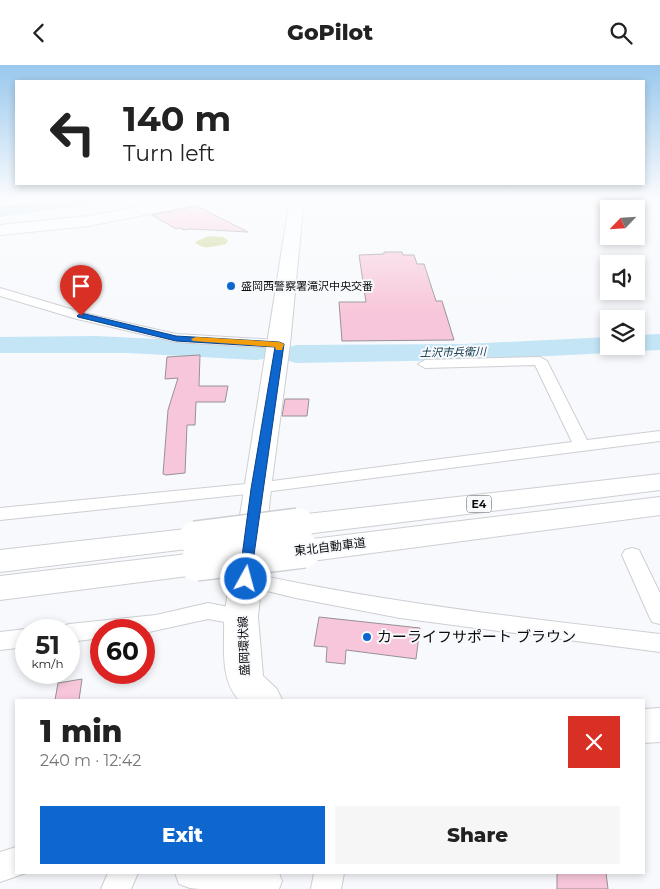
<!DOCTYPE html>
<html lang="en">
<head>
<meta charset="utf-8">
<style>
	body { margin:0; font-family:Montserrat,"Noto Sans JP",sans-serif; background:#f6f6f6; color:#222; height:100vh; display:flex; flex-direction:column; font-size:19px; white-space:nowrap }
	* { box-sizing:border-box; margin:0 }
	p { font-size:16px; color:#767676 }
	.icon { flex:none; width:28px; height:28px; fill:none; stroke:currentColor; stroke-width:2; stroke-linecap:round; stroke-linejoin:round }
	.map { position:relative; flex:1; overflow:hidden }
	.sheet { position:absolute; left:15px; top:634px; width:630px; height:175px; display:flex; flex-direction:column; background:#fff; border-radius:0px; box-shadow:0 2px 8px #0003 }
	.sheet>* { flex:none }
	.banner { position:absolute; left:15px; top:15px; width:630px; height:105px; border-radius:0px; box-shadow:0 2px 8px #0003; background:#fff; color:#222; overflow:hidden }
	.needle { width:32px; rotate:245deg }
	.fabs { position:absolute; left:600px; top:135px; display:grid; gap:10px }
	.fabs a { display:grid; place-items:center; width:45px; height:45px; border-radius:0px; background:#fff; box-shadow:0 2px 8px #0003; font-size:25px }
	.speed { position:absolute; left:15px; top:554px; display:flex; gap:10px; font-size:25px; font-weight:700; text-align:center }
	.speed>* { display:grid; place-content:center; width:65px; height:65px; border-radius:50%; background:#fff; box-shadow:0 2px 8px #0003; line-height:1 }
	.speed small { font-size:12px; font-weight:400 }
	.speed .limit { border:8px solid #d22; background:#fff; color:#111 }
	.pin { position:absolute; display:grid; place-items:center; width:42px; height:42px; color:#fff; margin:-51px -21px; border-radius:50% 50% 50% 0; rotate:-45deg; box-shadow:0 0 5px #0007 }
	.pin .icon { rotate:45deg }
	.me { position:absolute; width:55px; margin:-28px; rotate:7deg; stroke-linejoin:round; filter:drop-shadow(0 0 4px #0008) }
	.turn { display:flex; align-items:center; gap:18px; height:105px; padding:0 25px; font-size:22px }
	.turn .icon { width:65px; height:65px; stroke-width:2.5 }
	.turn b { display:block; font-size:35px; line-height:42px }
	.round { display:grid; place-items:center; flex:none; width:52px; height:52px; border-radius:0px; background:#f6f6f6 }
	.headline { display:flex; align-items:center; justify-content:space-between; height:85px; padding:0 25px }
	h1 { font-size:30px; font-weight:800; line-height:38px }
	.action { display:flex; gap:10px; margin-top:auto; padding:10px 25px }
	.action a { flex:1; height:58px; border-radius:0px; background:#0e66cf; color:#fff; font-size:20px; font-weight:800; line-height:58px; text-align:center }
	.action a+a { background:#f6f6f6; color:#222 }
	header { display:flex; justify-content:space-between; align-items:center; height:65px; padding:0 25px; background:#fff; font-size:22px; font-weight:800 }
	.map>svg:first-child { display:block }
	.green { fill:#c9d48c }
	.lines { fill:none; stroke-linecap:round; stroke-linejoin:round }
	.river { fill:#c3e5f5; fill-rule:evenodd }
	.building { fill:#f8c6da; stroke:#969294 }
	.minor-casing { stroke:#cdcfd3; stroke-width:2 }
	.primary-casing { stroke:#cdcfd3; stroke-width:2 }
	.motorway-casing { stroke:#cdcfd3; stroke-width:2 }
	.minor { fill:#fff; fill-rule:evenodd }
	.primary { fill:#fff; fill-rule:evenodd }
	.motorway { fill:#fff; fill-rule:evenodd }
	.motorway-bridge-casing { stroke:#cdcfd3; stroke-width:36; stroke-linecap:butt }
	.motorway-bridge { stroke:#fff; stroke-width:33 }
	.route { fill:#0e66cf; stroke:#094287 }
	.slow { fill:#f59e0b }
	.poi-dot { fill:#0e66cf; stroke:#f7f9fc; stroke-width:2 }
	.labels { text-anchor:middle; stroke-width:4; stroke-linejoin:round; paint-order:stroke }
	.far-poi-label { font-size:11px; fill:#0c0c0d; stroke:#f7f9fc; text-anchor:start }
	.far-water-label { font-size:11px; font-style:italic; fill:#0a3545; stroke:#f7f9fc }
	.shield { fill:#f7f9fc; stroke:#525355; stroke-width:1 }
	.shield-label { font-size:11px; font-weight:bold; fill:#0c0c0d }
	.street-label { font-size:12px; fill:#0c0c0d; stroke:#f7f9fc }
	.near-poi-label { font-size:15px; fill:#0c0c0d; stroke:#f7f9fc; text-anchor:start }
</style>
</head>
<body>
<header><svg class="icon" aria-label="back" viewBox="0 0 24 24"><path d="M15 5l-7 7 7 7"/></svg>GoPilot<svg class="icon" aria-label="search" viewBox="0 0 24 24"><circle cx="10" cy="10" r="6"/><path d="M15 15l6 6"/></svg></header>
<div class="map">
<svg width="660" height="824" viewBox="0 0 660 824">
	<rect width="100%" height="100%" fill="#f7f9fc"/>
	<!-- green -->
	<path class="green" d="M208,171L223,172L228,175L226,179C215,181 203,186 195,177Z"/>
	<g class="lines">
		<!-- river -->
		<path class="river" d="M57,133H105L102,137L96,138L0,152V140Z
			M660,269V285L636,286L626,284L624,281H636V270Z
			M96,271L257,279L267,281L271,287L267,293L257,295L128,288H0V272Z
			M609,272V281H622L619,286L609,288L464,295L296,298L286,295L282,289L286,283L296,280L464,279Z"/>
	</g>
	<!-- building -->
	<path class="building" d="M197,141L248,167L191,164L184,165L180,163L176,164L152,150Z
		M384,187H402L403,190H414L417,199H424L436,236H442L454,275L342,276L339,237H366L359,190L384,189Z
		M200,290L199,321H228L225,337H196L195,360H187L185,408L166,410L163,409L168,345L178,313L165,314L167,292Z
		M285,334H309L307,351H282Z
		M319,552L420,563L416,594L346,585L345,599L326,597L327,582L314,581Z
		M82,614L79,635H55L58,618Z
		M557,808H606L608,824H557Z"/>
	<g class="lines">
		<!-- minor casing -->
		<g class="minor-casing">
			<path id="minor" d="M33,133H66L62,136L0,141V135Z
				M0,223L84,248L176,269L279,275L286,279L279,283L176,277L77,254L0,231Z
				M540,292L547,296L587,375L660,366V376L257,428L0,455V443L257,418L572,377L535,300L425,303L418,299L425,295Z
				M632,483L639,485L660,528V559L652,557L649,551L622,490L625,485Z
				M245,507C382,537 521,553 660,569V587L400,553L296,533L238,519L235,514L238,509Z
				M208,538L249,546L252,552L249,558L241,560L208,554L144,568V565H101V573L69,577V565H59L61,562L69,559L156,550Z
				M26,564L28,565H26V582L0,585V567Z
				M16,782V808H26L0,817V787Z
				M108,808H138L131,824H101Z
				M175,808H279L282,816L279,824H200L190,823L179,819Z
				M314,808H344L341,824H311Z"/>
		</g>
		<!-- primary casing -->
		<g class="primary-casing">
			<path id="primary" d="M188,133H215L208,137L89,161L0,170V160L89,151Z
				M290,133H304L290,279L271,423L258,552L263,611L277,624L282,635H239C219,614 225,579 224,552Z
				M660,643V677L644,678V644Z"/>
		</g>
		<!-- motorway casing -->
		<g class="motorway-casing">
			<path id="motorway" d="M660,409V425L298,470L287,467L283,460L287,453L298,450Z
				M660,432V450L304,497L293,493L288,486L293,479L304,475Z
				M195,463L206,466L210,473L206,480L195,483L0,507V485Z
				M196,488L207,491L212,499L207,507L196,510L0,535V511Z"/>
		</g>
		<!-- minor -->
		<use href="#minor" class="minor"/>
		<!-- primary -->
		<use href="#primary" class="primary"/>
		<!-- motorway -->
		<use href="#motorway" class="motorway"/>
		<!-- motorway-bridge casing -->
		<g class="motorway-bridge-casing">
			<path id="motorway-bridge" d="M195,473L298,460
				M196,499L304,486"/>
		</g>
		<!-- motorway-bridge -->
		<use href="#motorway-bridge" class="motorway-bridge"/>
	</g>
	<!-- sky -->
	<linearGradient id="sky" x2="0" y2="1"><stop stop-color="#99c8ed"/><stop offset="0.54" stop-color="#fbfcfe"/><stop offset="1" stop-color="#fbfcfe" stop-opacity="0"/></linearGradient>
	<rect width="660" height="248" fill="url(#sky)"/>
	<!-- route -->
	<path class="route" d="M81,248L176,271L279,277L284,279L250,518H241L239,514L251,424L275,282L176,276L78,252L77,251Z"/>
	<!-- slow -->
	<path class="slow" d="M196,272L279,277L284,279L282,285H276L275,282L193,276L191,274Z"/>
	<!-- markers -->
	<g class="poi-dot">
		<circle cx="231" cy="221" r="5"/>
		<circle cx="367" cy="572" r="5"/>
	</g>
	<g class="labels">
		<!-- far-poi labels -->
		<g class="far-poi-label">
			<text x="241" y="225">盛岡西警察署滝沢中央交番</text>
		</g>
		<!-- far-water labels -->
		<g class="far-water-label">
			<text transform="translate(453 287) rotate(-1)" y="4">土沢市兵衛川</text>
		</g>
		<!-- shield labels -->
		<rect class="shield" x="466.5" y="430.5" width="25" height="17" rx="4"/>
		<g class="shield-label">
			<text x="479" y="443">E4</text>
		</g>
		<!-- street labels -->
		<g class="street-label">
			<text transform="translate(330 482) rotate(-7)" y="4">東北自動車道</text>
			<text transform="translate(244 581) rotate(-92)" y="4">盛岡環状線</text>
		</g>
		<!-- near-poi labels -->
		<g class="near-poi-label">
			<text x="377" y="577">カーライフサポート ブラウン</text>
		</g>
	</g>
</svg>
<div class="fabs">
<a><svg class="needle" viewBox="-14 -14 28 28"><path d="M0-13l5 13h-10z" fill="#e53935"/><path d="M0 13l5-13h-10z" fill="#767676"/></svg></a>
<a><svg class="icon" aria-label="sound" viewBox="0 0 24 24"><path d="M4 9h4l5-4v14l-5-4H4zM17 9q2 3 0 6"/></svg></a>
<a><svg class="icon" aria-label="layers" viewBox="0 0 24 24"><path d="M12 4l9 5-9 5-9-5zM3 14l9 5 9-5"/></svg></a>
</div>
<div class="speed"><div>51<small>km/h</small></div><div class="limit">60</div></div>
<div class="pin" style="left:81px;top:251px;background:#d93025"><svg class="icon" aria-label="arrive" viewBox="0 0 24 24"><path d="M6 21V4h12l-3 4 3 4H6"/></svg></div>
<svg class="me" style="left:246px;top:514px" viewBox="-20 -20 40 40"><circle r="17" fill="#0e66cf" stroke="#fff" stroke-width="3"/><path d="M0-11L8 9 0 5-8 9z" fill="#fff"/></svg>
<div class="banner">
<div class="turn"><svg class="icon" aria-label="left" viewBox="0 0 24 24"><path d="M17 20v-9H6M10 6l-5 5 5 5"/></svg><div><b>140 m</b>Turn left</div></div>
</div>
<section class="sheet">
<div class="headline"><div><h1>1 min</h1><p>240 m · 12:42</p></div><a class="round" style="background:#d93025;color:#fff"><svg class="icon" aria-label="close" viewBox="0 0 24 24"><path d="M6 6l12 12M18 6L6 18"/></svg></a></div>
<div class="action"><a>Exit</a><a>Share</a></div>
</section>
</div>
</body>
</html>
